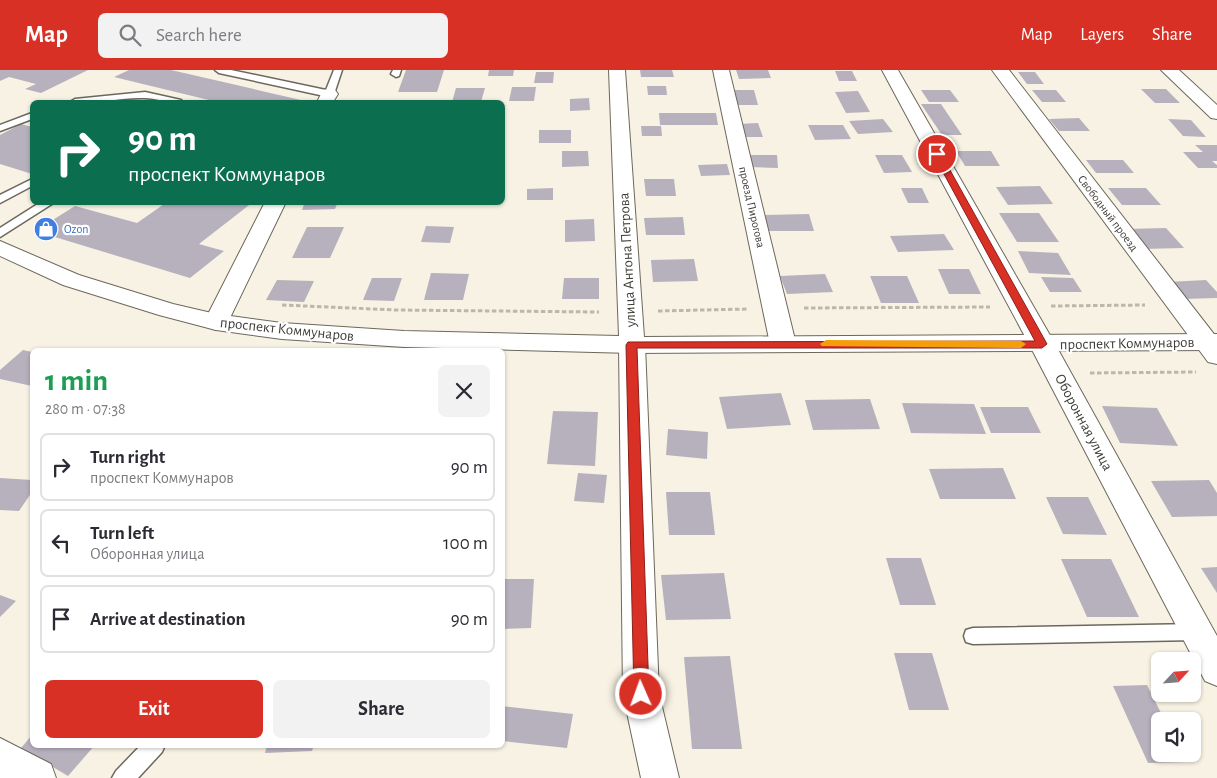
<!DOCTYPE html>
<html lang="en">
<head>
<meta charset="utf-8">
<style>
	body { margin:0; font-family:"Alegreya Sans",sans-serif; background:#f2f2f3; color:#2b2b33; height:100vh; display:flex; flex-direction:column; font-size:19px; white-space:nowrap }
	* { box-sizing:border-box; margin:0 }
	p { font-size:16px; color:#7c7c81 }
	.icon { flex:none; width:28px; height:28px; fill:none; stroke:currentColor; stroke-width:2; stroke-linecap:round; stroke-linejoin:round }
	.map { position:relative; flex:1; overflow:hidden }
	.panel { position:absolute; left:30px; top:278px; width:475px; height:400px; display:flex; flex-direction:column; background:#fff; border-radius:8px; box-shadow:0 1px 4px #0004 }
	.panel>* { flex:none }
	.banner { position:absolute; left:30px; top:30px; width:475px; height:105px; border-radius:8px; box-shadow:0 1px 4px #0004; background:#0b6e4f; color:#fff; overflow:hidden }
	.needle { width:32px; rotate:64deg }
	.controls { position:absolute; left:1151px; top:582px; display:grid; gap:10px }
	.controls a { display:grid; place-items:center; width:50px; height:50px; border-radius:8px; background:#fff; box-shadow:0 1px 4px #0004; font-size:25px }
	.pin { position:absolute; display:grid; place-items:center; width:42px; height:42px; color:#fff; margin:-21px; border:2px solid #fff; border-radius:50%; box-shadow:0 1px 5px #0007 }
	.me { position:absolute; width:55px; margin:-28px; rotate:358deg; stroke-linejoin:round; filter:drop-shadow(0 0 4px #0008) }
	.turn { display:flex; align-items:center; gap:18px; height:105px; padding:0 15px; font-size:22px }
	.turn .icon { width:65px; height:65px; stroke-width:2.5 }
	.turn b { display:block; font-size:35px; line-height:42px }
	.round { display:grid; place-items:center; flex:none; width:52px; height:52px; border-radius:8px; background:#f2f2f3 }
	.overview { display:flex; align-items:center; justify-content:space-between; height:85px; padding:0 15px }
	h1 { font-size:30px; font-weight:700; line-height:38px; color:#1e9e55 }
	.action { display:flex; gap:10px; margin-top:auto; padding:10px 15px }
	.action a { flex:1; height:58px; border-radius:8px; background:#d93025; color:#fff; font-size:20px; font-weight:700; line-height:58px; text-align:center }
	.action a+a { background:#f2f2f3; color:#2b2b33 }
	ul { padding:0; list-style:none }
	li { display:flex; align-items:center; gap:15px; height:68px; margin:0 10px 8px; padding:0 5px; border:2px solid #e1e1e2; border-radius:8px }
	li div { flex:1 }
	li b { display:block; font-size:19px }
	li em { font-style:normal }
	header { display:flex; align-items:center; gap:30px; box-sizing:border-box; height:70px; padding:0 25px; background:#d93025; color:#fff }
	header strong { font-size:24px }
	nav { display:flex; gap:28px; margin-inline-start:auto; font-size:18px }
	.search { width:350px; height:45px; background:#f2f2f3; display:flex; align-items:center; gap:12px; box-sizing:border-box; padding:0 18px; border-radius:8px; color:#7c7c81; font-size:19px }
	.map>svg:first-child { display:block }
	.building { fill:#b7b1be }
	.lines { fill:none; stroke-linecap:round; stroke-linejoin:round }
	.lane-casing { stroke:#6d685c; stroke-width:3 }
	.street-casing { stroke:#6d685c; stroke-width:2 }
	.secondary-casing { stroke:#6d685c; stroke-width:2 }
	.path { stroke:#bbb7ab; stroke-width:3; stroke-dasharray:4.5 2.5; stroke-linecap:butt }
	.lane { fill:#fff; fill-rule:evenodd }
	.street { fill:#fff; fill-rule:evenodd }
	.secondary { fill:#fff; fill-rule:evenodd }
	.route { fill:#d93025; stroke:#8d1f18 }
	.slow { fill:#f59e0b }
	.labels { text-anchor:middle; stroke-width:4.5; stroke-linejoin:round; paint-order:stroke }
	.far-street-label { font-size:12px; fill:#3f3d37; stroke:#fff }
	.far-shop-label { font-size:12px; fill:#366cbe; stroke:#fff; text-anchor:start }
	.street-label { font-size:15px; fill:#3f3d37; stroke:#fff }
</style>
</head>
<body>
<header>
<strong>Map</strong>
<div class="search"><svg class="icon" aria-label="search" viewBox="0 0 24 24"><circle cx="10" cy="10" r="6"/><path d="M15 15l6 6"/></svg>Search here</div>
<nav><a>Map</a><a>Layers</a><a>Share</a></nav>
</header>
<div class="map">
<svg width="1217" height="708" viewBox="0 0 1217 708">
	<rect width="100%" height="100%" fill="#f7f2e3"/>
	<!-- building -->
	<path class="building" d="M0,0H88L41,23L25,19L36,14L9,7L0,11Z
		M129,0H171L301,30L298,32H217L114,7Z
		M406,0H444L437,22H398Z
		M489,0H514L513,6H488Z
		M640,0H672L674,7H641Z
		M736,0H768L771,8L739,9Z
		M835,1H852L857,11H839Z
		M536,2H554L553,13H534Z
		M1018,2H1035L1044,14H1027Z
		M647,16H666L667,25H648Z
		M512,17H536L534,31H509Z
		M456,18H485L481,32H452Z
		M1141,19H1166L1180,33H1155Z
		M733,20H754L758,35H737Z
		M921,20H950L959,32H929Z
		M1032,20H1056L1066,32H1042Z
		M858,21L870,42L846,43L835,22Z
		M589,28L590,40L570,41V29Z
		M921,34H941L962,65H942Z
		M659,43H716L718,55H660Z
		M1079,48L1090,61H1059L1049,49Z
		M883,49L893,62L858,64L849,51Z
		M1168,49L1191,50L1206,67L1183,66Z
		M758,53L763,67H742L738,54Z
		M21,54L32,57V104L0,94V65Z
		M808,55H843L851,69L815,70Z
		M641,56H661L662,66H642Z
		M539,60H571V73H539Z
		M1195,75H1217V91H1212L1217,95V98H1198L1183,82H1203Z
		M562,81H588L589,96L562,97Z
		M956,81H991L1000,96H965Z
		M748,85H777L778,98L750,97Z
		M875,85H902L912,102L884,103Z
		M1086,90H1123L1134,103H1096Z
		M727,94L730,105L701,106L698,95Z
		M644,109H674L676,126H646Z
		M1040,116L1053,134L1008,135L996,117Z
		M553,118V130H527V119Z
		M901,118H922L929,133H908Z
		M1108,118H1146L1161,135H1122Z
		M167,132H253L199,174L224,181L190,208L35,161L75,136L137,153Z
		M305,132H338L335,139L302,140Z
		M999,143H1039L1059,172H1017Z
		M809,144L814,161H769L765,145Z
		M683,147L685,165H646L644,148Z
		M594,149L595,171L565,172V150Z
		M426,156L454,157L450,173L421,172Z
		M307,157H344L330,188H292Z
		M1166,158L1184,178L1142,179L1126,159Z
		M944,164L954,180L898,182L890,166Z
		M1018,181L1058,183L1071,205L1029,203Z
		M694,189L698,211L653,212L651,190Z
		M938,199H969L981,224H949Z
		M431,203L469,204L463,230H424Z
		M825,204L833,222L787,224L780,206Z
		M870,206H907L919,233H881Z
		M1041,207L1073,208L1082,222H1050Z
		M372,208H402L394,231L363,230Z
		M564,208H599V229H562Z
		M277,210L314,211L304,232L266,230Z
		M1206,210L1217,222V228L1183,229L1167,212Z
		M23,280L32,282V316L0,309V300Z
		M781,323L791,355L727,359L719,327Z
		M870,329L880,359L813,360L805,330Z
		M902,333L974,334L986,364L911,363Z
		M1102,336L1157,338L1178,376L1120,373Z
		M980,337H1028L1041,363H991Z
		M553,341L598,342L595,396L547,394Z
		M668,359L708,362L707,389L666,385Z
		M1003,398L1016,429H940L929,399Z
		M578,403L607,405L604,433L574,431Z
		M0,408L32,410V422L19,441L0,440Z
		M1209,410L1217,423V446L1172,447L1151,411Z
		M666,422H710L715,465H669Z
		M1046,427H1088L1107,465L1063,464Z
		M886,488H921L936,535H900Z
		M1061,489H1111L1139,547H1087Z
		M1217,497V523L1201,498Z
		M724,503L731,549L666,550L661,505Z
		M502,509H534L531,558L502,559Z
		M0,525L16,531L0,547Z
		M894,583H932L949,640H909Z
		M730,586L742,679H692L684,587Z
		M1147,615L1165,651H1160V684H1181L1185,692L1148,693L1113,616Z
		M502,636L573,644L567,678L502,671Z
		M32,665V675H95L68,706L21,678Z
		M267,675H314L312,681L265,683Z"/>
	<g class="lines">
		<!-- lane casing -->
		<g class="lane-casing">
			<path id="lane" d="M215,0H231L326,20L334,0H342L334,24L329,27L219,3Z
				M393,0H401L399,6L396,7L391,4Z
				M145,22L181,30L183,32C169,34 158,28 144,28C120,27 95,35 70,32L75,29Z
				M32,43V49L0,61V55Z
				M32,109V116L0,133V125Z
				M41,132H55L0,167V158Z
				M1197,554L1204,556L1206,562L1204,568L1197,570L973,574L966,572L964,566L966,560L973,558Z
				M141,675H165L162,682L138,708H112L116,701Z"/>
		</g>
		<!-- street casing -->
		<g class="street-casing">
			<path id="street" d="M713,0H729L796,274L792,280L783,282L774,280L770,274Z
				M882,0H898L1055,274L1217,566V616L1205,611L1029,274Z
				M992,0H1009L1217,268V294L1208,292Z
				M1161,0H1179L1217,35V49L1211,48Z
				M329,19L335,20L338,24L333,32H317L323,20Z
				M265,132H286L228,252L225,257L216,260L207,257L204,252Z
				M632,267L641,269L645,275L659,624L679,708H641L623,624L619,275L623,269Z
				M0,668L51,694L56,708H0Z"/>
		</g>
		<!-- secondary casing -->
		<g class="secondary-casing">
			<path id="secondary" d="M609,0H625L644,267L1217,264V280L632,283L404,277L282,269L216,260L159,245L63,215L0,186V171L79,205L173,234L216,244L282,253L404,261L619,266Z"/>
		</g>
		<!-- path -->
		<path class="path" d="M282,235L396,240L599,242
			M1051,236L1145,235
			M804,238L990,237
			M658,241L748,239
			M1090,303L1196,302"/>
		<!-- lane -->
		<use href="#lane" class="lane"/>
		<!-- street -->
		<use href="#street" class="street"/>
		<!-- secondary -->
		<use href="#secondary" class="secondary"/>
	</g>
	<!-- route -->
	<path class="route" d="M934,83L941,84L1047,274L1042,278H637L649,624L647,629L641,631L636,629L634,624L626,275L628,272L1035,271L933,84Z"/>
	<!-- slow -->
	<path class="slow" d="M826,270L1021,271L1026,274L1021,278L822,276L820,274Z"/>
	<!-- icons -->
	<defs>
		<g id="shop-disc" transform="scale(1.25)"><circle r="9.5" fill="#3f7fe0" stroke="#fff"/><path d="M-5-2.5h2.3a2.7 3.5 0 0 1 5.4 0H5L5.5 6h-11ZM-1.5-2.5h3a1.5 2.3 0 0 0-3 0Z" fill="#fff"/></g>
	</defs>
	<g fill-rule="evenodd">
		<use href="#shop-disc" x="46" y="159"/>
	</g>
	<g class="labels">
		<!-- far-street labels -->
		<g class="far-street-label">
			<text transform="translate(752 137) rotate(77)" y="4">проезд Пирогова</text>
			<text transform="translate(1108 143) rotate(53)" y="4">Свободный проезд</text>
		</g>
		<!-- far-shop labels -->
		<g class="far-shop-label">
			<text x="64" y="163">Ozon</text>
		</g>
		<!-- street labels -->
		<g class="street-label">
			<text transform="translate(627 190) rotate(-93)" y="5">улица Антона Петрова</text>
			<text transform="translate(287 259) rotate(6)" y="5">проспект Коммунаров</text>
			<text transform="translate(1127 273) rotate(-1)" y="5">проспект Коммунаров</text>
			<text transform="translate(1084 352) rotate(62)" y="5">Оборонная улица</text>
		</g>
	</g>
</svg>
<div class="controls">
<a><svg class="needle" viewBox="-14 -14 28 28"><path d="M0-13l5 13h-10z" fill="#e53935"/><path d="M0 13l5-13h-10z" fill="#7c7c81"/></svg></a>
<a><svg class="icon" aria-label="sound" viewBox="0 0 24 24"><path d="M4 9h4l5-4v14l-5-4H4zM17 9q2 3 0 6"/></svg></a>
</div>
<div class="pin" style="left:937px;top:84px;background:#d93025"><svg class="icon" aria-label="arrive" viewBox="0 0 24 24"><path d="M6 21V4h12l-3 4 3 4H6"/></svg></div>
<svg class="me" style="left:641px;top:624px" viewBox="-20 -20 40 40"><circle r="17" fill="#d93025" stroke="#fff" stroke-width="3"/><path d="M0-11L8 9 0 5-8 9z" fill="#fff"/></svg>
<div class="banner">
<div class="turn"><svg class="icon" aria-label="right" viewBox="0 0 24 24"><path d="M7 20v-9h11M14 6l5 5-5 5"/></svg><div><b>90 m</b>проспект Коммунаров</div></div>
</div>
<section class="panel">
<div class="overview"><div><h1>1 min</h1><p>280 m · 07:38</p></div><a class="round"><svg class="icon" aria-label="close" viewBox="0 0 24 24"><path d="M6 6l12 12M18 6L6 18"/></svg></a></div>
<ul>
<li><svg class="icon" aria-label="right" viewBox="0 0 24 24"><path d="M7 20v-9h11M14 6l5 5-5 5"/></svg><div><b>Turn right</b><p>проспект Коммунаров</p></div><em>90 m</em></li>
<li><svg class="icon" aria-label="left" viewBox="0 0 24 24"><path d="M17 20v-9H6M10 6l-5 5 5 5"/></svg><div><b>Turn left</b><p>Оборонная улица</p></div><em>100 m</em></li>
<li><svg class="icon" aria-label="arrive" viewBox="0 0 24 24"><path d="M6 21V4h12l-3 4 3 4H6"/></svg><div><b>Arrive at destination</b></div><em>90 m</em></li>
</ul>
<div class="action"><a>Exit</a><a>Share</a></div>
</section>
</div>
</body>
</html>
